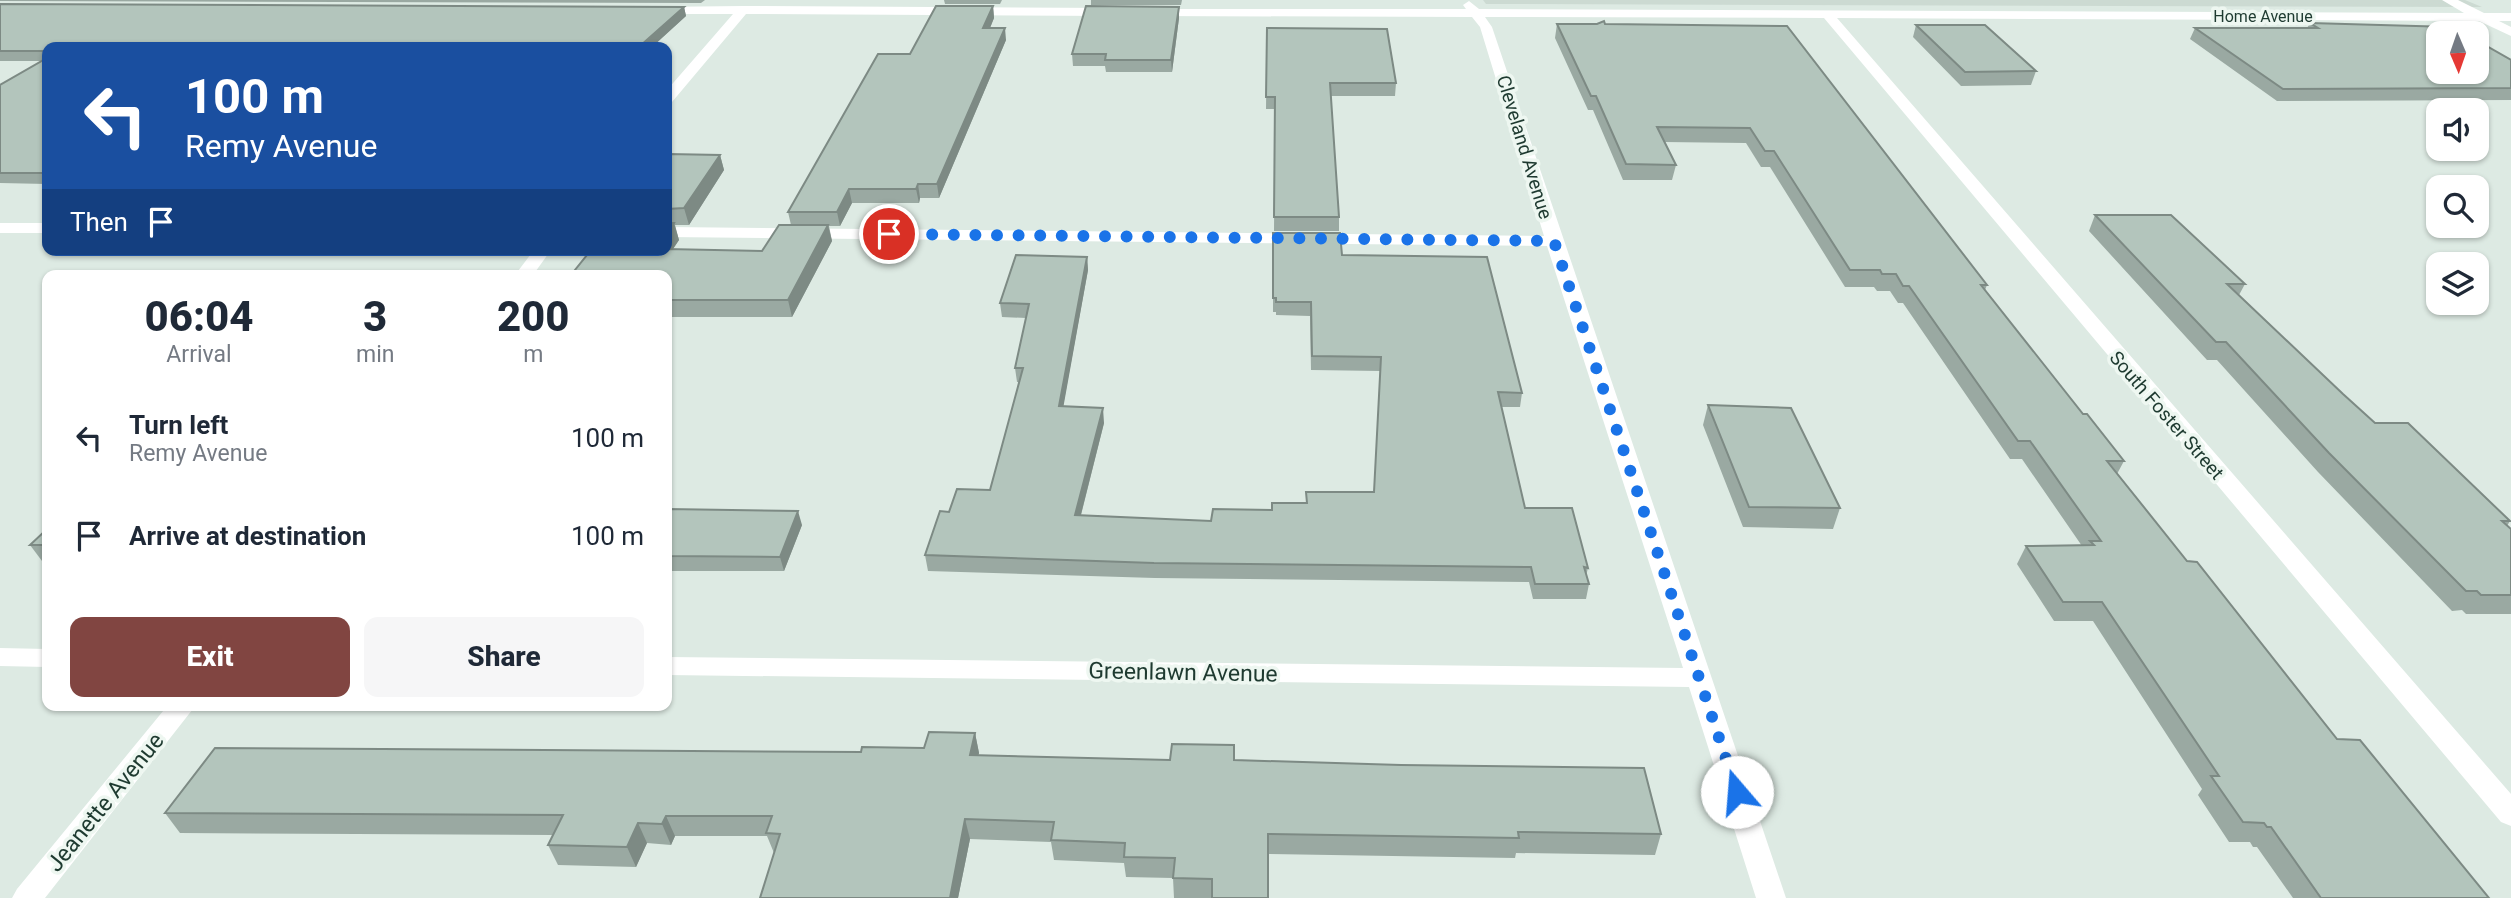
<!DOCTYPE html>
<html lang="en">
<head>
<meta charset="utf-8">
<style>
	body { margin:0; font-family:Roboto,sans-serif; background:#f6f6f7; color:#1f2937; height:100vh; display:flex; flex-direction:column; font-size:26px; white-space:nowrap }
	* { box-sizing:border-box; margin:0 }
	p { font-size:23px; color:#747a83 }
	.icon { flex:none; width:38px; height:38px; fill:none; stroke:currentColor; stroke-width:2; stroke-linecap:round; stroke-linejoin:round }
	.map { position:relative; flex:1; overflow:hidden }
	.sheet { position:absolute; left:42px; top:270px; width:630px; height:441px; display:flex; flex-direction:column; background:#fff; border-radius:14px; box-shadow:0 2px 5px #0004 }
	.sheet>* { flex:none }
	.hud { position:absolute; left:42px; top:42px; width:630px; height:214px; border-radius:14px; box-shadow:0 2px 5px #0004; background:#1a4fa0; color:#fff; overflow:hidden }
	.needle { width:46px; rotate:178deg }
	.buttons { position:absolute; left:2426px; top:21px; display:grid; gap:14px }
	.buttons a { display:grid; place-items:center; width:63px; height:63px; border-radius:14px; background:#fff; box-shadow:0 2px 5px #0004; font-size:35px }
	.pin { position:absolute; display:grid; place-items:center; width:60px; height:60px; color:#fff; margin:-30px; border:4px solid #fff; border-radius:50%; box-shadow:0 2px 7px #0007 }
	.me { position:absolute; width:77px; margin:-38px; rotate:342deg; stroke-linejoin:round; filter:drop-shadow(0 0 5px #0008) }
	.turn { display:flex; align-items:center; gap:24px; height:147px; padding:0 28px; font-size:32px }
	.turn .icon { width:91px; height:91px; stroke-width:2.5 }
	.turn b { display:block; font-size:49px; line-height:60px }
	.then { display:flex; align-items:center; height:66px; padding:0 28px; background:#0003; gap:14px; font-size:26px }
	.eta { display:flex; justify-content:space-evenly; align-items:center; height:119px; text-align:center }
	.eta b { font-size:42px; font-weight:800; line-height:49px }
	.button { display:flex; gap:14px; margin-top:auto; padding:14px 28px }
	.button a { flex:1; height:80px; border-radius:14px; background:#814541; color:#fff; font-size:28px; font-weight:800; line-height:80px; text-align:center }
	.button a+a { background:#f6f6f7; color:#1f2937 }
	ul { padding:0; list-style:none }
	li { display:flex; align-items:center; gap:21px; height:98px; padding:0 28px }
	li div { flex:1 }
	li b { display:block; font-size:26px }
	li em { font-style:normal }
	.map>svg:first-child { display:block }
	.built { fill:#ccdad2 }
	.lines { fill:none; stroke-linecap:round; stroke-linejoin:round }
	.minor { fill:#fff; fill-rule:evenodd }
	.wall { fill:#9aa9a2 }
	.shaded-wall { fill:#7d8a84 }
	.building { fill:#b3c5bc; stroke:#7d8a84; stroke-width:2 }
	.route { stroke:#1a73e8; stroke-width:12; stroke-dasharray:0 21.6 }
	.labels { text-anchor:middle; stroke-width:7; stroke-linejoin:round; paint-order:stroke }
	.far-street-label { font-size:16px; fill:#1e3a30; stroke:#eef7f1 }
	.street-label { font-size:19px; fill:#1e3a30; stroke:#eef7f1 }
	.near-street-label { font-size:23px; fill:#1e3a30; stroke:#eef7f1 }
</style>
</head>
<body>
<div class="map">
<svg width="2511" height="898" viewBox="0 0 2511 898">
	<rect width="100%" height="100%" fill="#ddeae3"/>
	<!-- built -->
	<path class="built" d="M1483,0H2465L2482,7L1486,4Z"/>
	<g class="lines">
		<!-- minor -->
		<path class="minor" d="M2442,0H2458L2484,13H2511V21H2499L2511,27V36L2479,21L1837,18L2511,794V826L2501,822L1824,18L1485,17L1492,27L1786,898H1756L1689,687L667,675V657L1683,668L1547,246L667,237V227L1544,236L1480,27L1472,17L1152,16L1148,15V9H1466L1463,5L1469,1L1479,9L2464,13Z
			M743,6L1112,8L1118,12L1112,16L746,14L672,102L667,103V90L733,14H658L652,10L654,7Z
			M0,223H47V233H0Z
			M534,250H551L533,275H515Z
			M0,648L47,649V667L0,666Z
			M168,705H196L45,898H12L17,889Z"/>
	</g>
	<!-- wall -->
	<path class="wall" d="M0,0H705L701,3L0,1Z
		M944,0H1002L1000,4H945Z
		M1091,0H1182L1181,5H1091Z
		M0,4L684,7L686,16L652,47H47V184L0,183V85L43,61H0Z
		M993,6L994,18L990,28L1006,40L939,198H920L919,203H852L840,226H829L832,241L792,317H667V155H720L724,170L689,225H675L679,240L673,249L762,251L791,225L788,212L910,54Z
		M1179,18L1172,72H1106L1105,66H1073L1072,54Z
		M2310,23L2511,60V100L2277,101L2190,39L2195,28H2307Z
		M1557,24H1605L1987,285L1985,290L2083,414L2124,461L2117,474L2187,561L2337,739L2489,898H2293L2257,847H2253L2250,842H2229L2198,795L2202,789L2093,621H2054L2017,564L2026,546H2082L2022,459H2010L1903,303H1898L1890,291H1877L1874,287H1845L1770,167H1761L1746,143L1664,142L1676,165L1672,180H1623L1593,110H1588L1555,38Z
		M1916,25L2036,71L2031,85L1961,86L1913,37Z
		M1267,28L1396,83L1395,96H1331L1339,217V231H1274L1275,109H1266Z
		M2095,215L2245,284L2239,295L2343,394L2375,423L2510,521L2507,526L2511,529V614H2466L2462,610L2452,611L2318,472L2217,360H2207L2089,231Z
		M1273,233L1342,255L1522,393L1520,407H1501L1525,508L1588,568L1586,576L1589,584L1586,599H1533L1529,582L1155,578L928,571L925,555L949,512L990,490L1019,382H1017L1015,368L1026,318L1002,317L1000,303L1087,257L1088,270L1063,406L1104,423L1081,515L1211,521L1306,503V492H1374L1380,371L1311,370L1310,316L1276,315V312H1273Z
		M1708,405L1840,508L1833,529L1743,527L1703,425Z
		M667,509L802,525L784,571H667Z
		M47,529V561H42L30,545Z
		M975,733L979,753L978,755L1170,760H1235L1661,834L1655,855L1516,853L1515,858L1268,854V898H1174L1173,878L1126,877L1124,863L1054,860L1051,842L970,839L958,898H760L774,853L767,836H675L671,845L647,843L636,867L558,865L548,845L553,835L180,833L165,813L861,752L924,748Z"/>
	<!-- shaded-wall -->
	<path class="shaded-wall" d="M993,6L994,18L985,40L983,28Z
		M684,7L686,16L652,47H640Z
		M1179,7V18L1172,72L1171,60Z
		M1005,28L1006,40L939,198L937,184Z
		M720,155L724,170L689,225L684,208Z
		M918,184L920,198L919,203L916,189Z
		M849,189L852,203L840,226L837,212Z
		M674,223L679,240L662,265L667,250V235Z
		M828,225L832,241L792,317L788,300Z
		M1087,257L1088,270L1061,420L1059,406Z
		M1103,408L1104,423L1077,530L1075,515Z
		M798,511L802,525L784,571L780,557Z
		M975,733L979,753L974,775L970,755Z
		M666,816L675,836L671,845L662,824Z
		M965,819L970,839L958,898H950Z
		M638,823L647,843L636,867L627,847Z"/>
	<!-- building -->
	<path class="building" d="M0,4L684,7L640,46L549,43L544,47H47V51H0Z
		M936,6H993L983,28H1005L937,184H918L916,189H849L837,212H788L878,54H910Z
		M1086,6L1179,7L1171,60H1105L1106,54H1072Z
		M1604,21L1605,24L1787,26L1987,285H1981L2083,414H2087L2124,461H2107L2187,561L2197,562L2337,739L2360,740L2489,898H2321L2271,827H2267L2264,823L2243,822L2211,776H2219L2102,602H2063L2026,546L2094,545L2090,541H2101L2030,441H2018L1909,286H1903L1896,274H1882L1880,270H1850L1774,151H1765L1750,128L1657,127L1676,165L1626,164L1596,96H1591L1557,24H1597Z
		M2310,23L2451,27L2463,33H2438V72H2476V40L2511,60V88L2283,89L2195,28H2318Z
		M1916,25H1985L2036,71L1965,72Z
		M1267,28L1387,29L1396,83H1330L1339,217H1274L1275,97H1266Z
		M47,58V173H0V85Z
		M668,154L720,155L684,208L667,209V155Z
		M2095,215H2171L2245,284H2227L2343,394L2375,423H2408L2510,521H2502L2511,529V595H2481L2477,591H2466L2329,453L2226,342H2216Z
		M667,223H674L667,235Z
		M779,225H828L788,300H667V275H571L591,250H667V249L762,251Z
		M1273,233H1340L1342,255L1487,257L1522,393L1498,392L1525,508H1572L1588,568L1584,567L1589,584H1535L1531,567L1154,563L925,555L940,511L949,512L957,489L990,490L1023,368H1015L1029,304L1000,303L1016,255L1087,257L1059,406L1103,408L1075,515L1211,521L1213,509L1272,510V503H1307L1306,492H1374L1381,357L1312,356L1311,302H1276V298H1273Z
		M1708,405L1791,408L1840,508L1749,507Z
		M667,509L798,511L780,557L667,556Z
		M47,529V545H30Z
		M929,732L975,733L970,755L1170,760L1172,744L1234,745V760L1401,765L1644,768L1661,834L1518,832L1519,838L1268,834V898H1212V879L1173,878L1175,858L1124,857L1125,843L1051,840L1054,822L965,819L950,898H760L780,834L766,833L772,816H666L662,824L638,823L627,847L548,845L563,815L165,813L215,748L861,752L862,747L924,748Z"/>
	<g class="lines">
		<!-- route -->
		<path class="route" d="M889,234L1554,241L1737,792"/>
	</g>
	<g class="labels">
		<!-- far-street labels -->
		<g class="far-street-label">
			<text x="2263" y="22">Home Avenue</text>
		</g>
		<!-- street labels -->
		<g class="street-label">
			<text transform="translate(1525 147) rotate(73)" y="7">Cleveland Avenue</text>
			<text transform="translate(2167 415) rotate(49)" y="7">South Foster Street</text>
		</g>
		<!-- near-street labels -->
		<g class="near-street-label">
			<text transform="translate(1183 672) rotate(1)" y="8">Greenlawn Avenue</text>
			<text transform="translate(105 802) rotate(-51)" y="8">Jeanette Avenue</text>
		</g>
	</g>
</svg>
<div class="buttons">
<a><svg class="needle" viewBox="-14 -14 28 28"><path d="M0-13l5 13h-10z" fill="#e53935"/><path d="M0 13l5-13h-10z" fill="#747a83"/></svg></a>
<a><svg class="icon" aria-label="sound" viewBox="0 0 24 24"><path d="M4 9h4l5-4v14l-5-4H4zM17 9q2 3 0 6"/></svg></a>
<a><svg class="icon" aria-label="search" viewBox="0 0 24 24"><circle cx="10" cy="10" r="6"/><path d="M15 15l6 6"/></svg></a>
<a><svg class="icon" aria-label="layers" viewBox="0 0 24 24"><path d="M12 4l9 5-9 5-9-5zM3 14l9 5 9-5"/></svg></a>
</div>
<div class="pin" style="left:889px;top:234px;background:#d93025"><svg class="icon" aria-label="arrive" viewBox="0 0 24 24"><path d="M6 21V4h12l-3 4 3 4H6"/></svg></div>
<svg class="me" style="left:1737px;top:792px" viewBox="-20 -20 40 40"><circle r="19" fill="#fff"/><path d="M0-13L10 11 0 6-10 11z" fill="#1a73e8"/></svg>
<div class="hud">
<div class="turn"><svg class="icon" aria-label="left" viewBox="0 0 24 24"><path d="M17 20v-9H6M10 6l-5 5 5 5"/></svg><div><b>100 m</b>Remy Avenue</div></div>
<div class="then">Then<svg class="icon" aria-label="arrive" viewBox="0 0 24 24"><path d="M6 21V4h12l-3 4 3 4H6"/></svg></div>
</div>
<section class="sheet">
<div class="eta">
<div><b>06:04</b><p>Arrival</p></div>
<div><b>3</b><p>min</p></div>
<div><b>200</b><p>m</p></div>
</div>
<ul>
<li><svg class="icon" aria-label="left" viewBox="0 0 24 24"><path d="M17 20v-9H6M10 6l-5 5 5 5"/></svg><div><b>Turn left</b><p>Remy Avenue</p></div><em>100 m</em></li>
<li><svg class="icon" aria-label="arrive" viewBox="0 0 24 24"><path d="M6 21V4h12l-3 4 3 4H6"/></svg><div><b>Arrive at destination</b></div><em>100 m</em></li>
</ul>
<div class="button"><a>Exit</a><a>Share</a></div>
</section>
</div>
</body>
</html>
